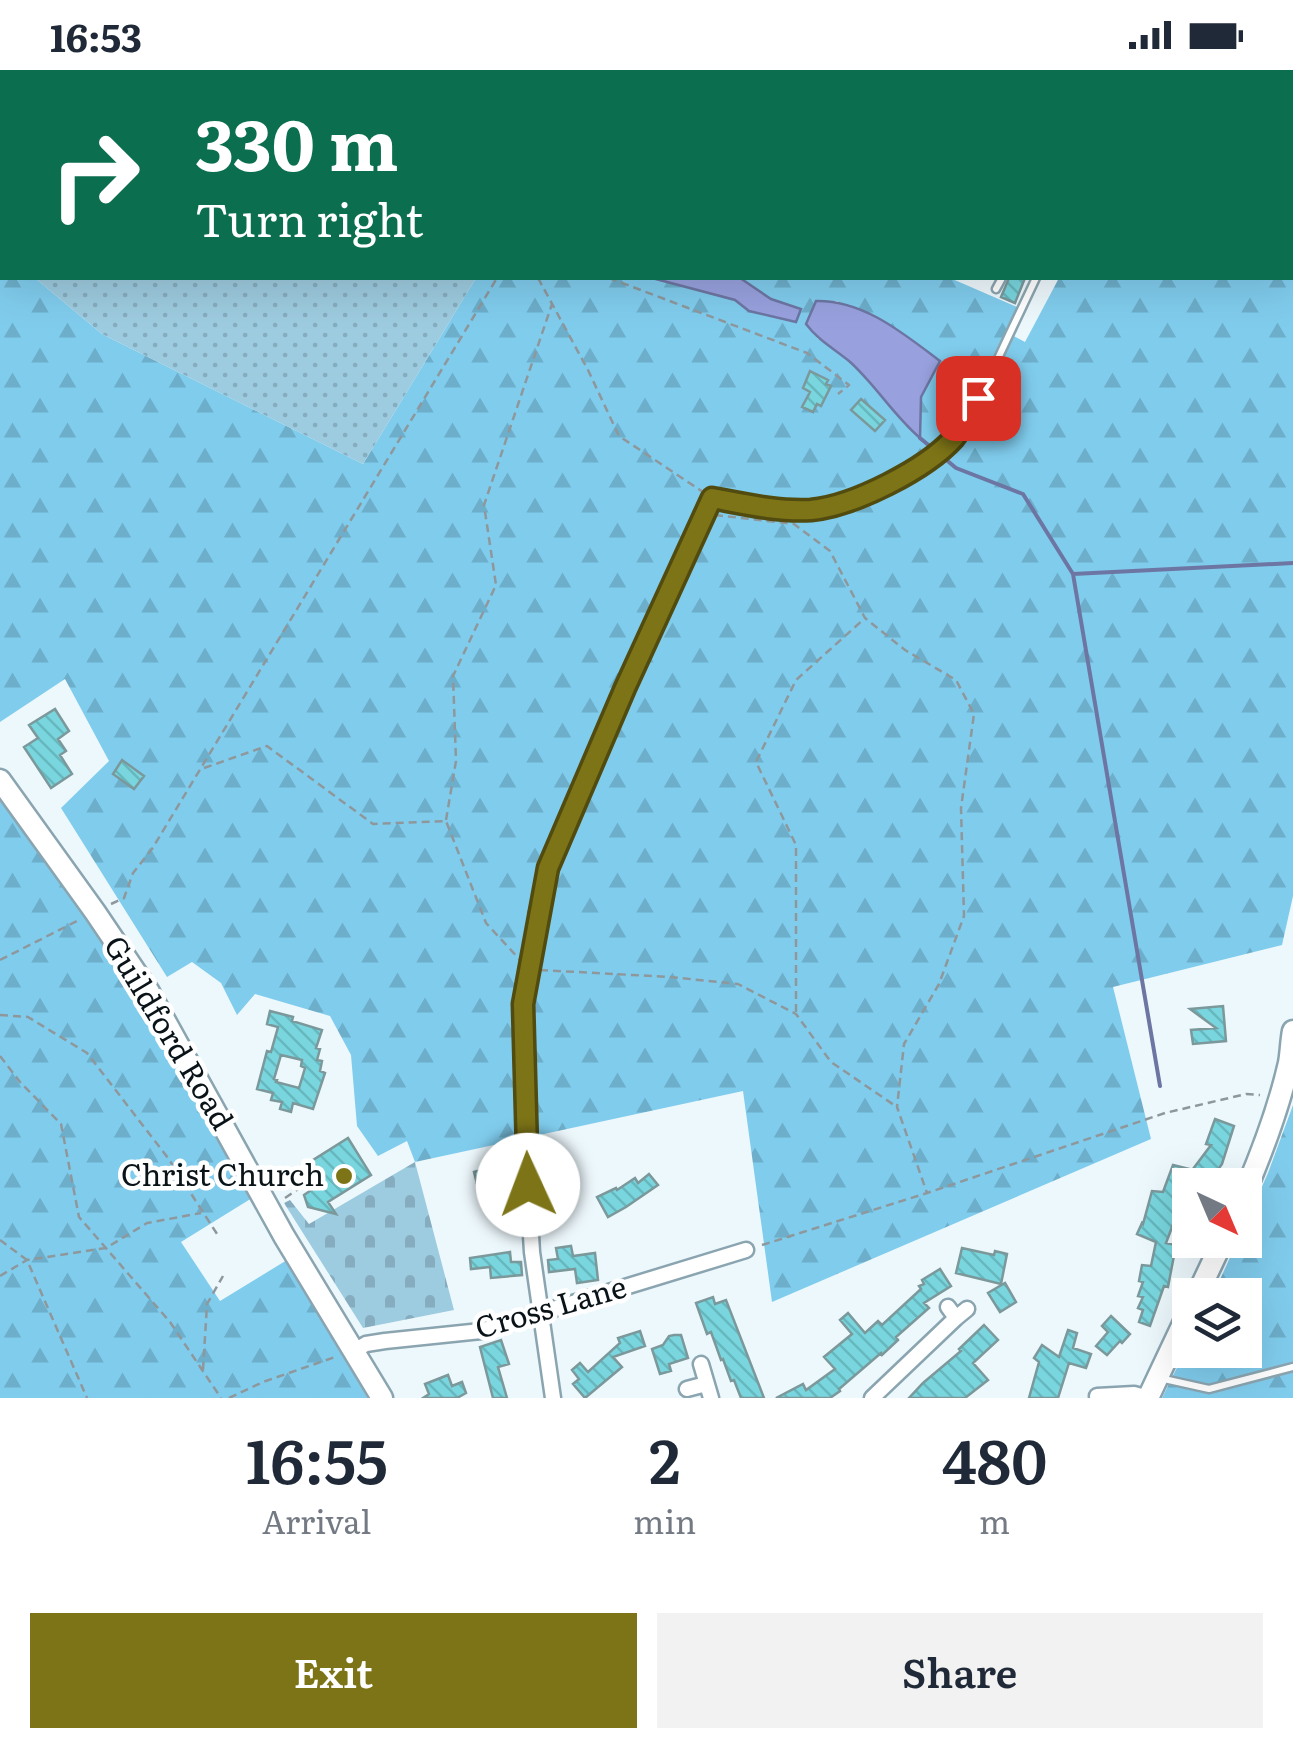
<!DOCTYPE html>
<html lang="en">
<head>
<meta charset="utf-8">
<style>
	body { margin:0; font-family:Literata,serif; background:#f2f2f3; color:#1f2937; height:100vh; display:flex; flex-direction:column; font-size:38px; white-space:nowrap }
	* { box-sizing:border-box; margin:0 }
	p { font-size:32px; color:#747a83 }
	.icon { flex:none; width:55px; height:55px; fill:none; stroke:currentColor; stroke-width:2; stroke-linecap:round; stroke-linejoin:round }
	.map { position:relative; height:1328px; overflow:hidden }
	.drawer { display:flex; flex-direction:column; background:#fff; flex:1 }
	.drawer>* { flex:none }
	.banner { position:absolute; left:0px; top:0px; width:1295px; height:210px; box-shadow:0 10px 40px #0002; background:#0b6e4f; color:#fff; overflow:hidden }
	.needle { width:65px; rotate:136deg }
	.tools { position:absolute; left:1172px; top:1098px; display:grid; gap:20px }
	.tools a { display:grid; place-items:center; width:90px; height:90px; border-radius:0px; background:#fff; box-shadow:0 10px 40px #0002; font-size:50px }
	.pin { position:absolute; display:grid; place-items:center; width:85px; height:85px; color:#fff; margin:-42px; border-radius:20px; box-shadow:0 5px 15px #0006 }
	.me { position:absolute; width:110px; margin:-55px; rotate:358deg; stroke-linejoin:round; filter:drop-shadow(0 0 8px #0008) }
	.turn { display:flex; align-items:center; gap:35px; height:210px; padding:0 30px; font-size:45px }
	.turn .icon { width:130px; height:130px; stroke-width:2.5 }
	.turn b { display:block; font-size:70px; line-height:85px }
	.eta { display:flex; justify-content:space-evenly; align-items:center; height:170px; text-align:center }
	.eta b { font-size:60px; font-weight:600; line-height:70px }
	.cta { display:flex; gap:20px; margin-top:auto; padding:20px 30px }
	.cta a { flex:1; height:115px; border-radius:0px; background:#7d7417; color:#fff; font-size:40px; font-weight:600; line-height:115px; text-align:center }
	.cta a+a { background:#f2f2f3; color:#1f2937 }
	.status { display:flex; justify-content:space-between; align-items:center; height:70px; padding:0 50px; background:#fff; direction:ltr }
	.status svg { height:28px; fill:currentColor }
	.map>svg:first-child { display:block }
	.forest { fill:url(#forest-firs); fill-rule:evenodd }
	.cemetery { fill:url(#cemetery-stones) }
	.park { fill:url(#park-dots) }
	.water { fill:#98a1de; stroke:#6d76a2; stroke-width:2.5 }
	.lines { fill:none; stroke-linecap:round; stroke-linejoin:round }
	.stream { stroke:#6d76a2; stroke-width:4 }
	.building { fill:url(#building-back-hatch); stroke:#7b989b; stroke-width:2.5; fill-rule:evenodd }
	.lane-casing { stroke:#8ba5b0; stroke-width:11 }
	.street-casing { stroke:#8ba5b0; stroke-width:19 }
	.primary-casing { stroke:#8ba5b0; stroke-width:25 }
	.path { stroke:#8e989c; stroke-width:2.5; stroke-dasharray:8 5; stroke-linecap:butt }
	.lane { stroke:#fff; stroke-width:6 }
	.street { stroke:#fff; stroke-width:14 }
	.primary { stroke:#fff; stroke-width:20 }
	.route-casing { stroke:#514b0f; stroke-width:25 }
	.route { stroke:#7d7417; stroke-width:18 }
	.poi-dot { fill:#7d7417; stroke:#fff; stroke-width:4 }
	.labels { text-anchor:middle; stroke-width:9; stroke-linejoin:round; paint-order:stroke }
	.street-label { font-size:30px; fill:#0a1317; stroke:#fff }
	.poi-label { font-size:30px; fill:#0a1317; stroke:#fff; text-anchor:end }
</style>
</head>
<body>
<div class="status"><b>16:53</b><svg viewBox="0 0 49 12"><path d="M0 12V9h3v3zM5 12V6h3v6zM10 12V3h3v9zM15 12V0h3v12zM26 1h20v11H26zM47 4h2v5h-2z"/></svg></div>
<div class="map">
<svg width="1293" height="1328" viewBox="0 0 1293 1328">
	<defs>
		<pattern id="forest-firs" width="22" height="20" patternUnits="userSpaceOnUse" patternTransform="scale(2.5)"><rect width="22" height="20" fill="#80cced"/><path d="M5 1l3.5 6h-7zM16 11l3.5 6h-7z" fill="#6daeca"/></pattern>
		<pattern id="cemetery-stones" width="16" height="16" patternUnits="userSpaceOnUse" patternTransform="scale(2.5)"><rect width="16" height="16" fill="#9dcbdf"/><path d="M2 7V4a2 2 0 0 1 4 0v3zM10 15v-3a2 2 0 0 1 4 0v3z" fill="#86adbf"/></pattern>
		<pattern id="park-dots" width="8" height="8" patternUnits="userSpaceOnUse" patternTransform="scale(2.5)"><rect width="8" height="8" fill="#9dcbdf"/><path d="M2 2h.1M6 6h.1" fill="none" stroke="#86adbf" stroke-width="1.8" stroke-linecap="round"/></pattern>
		<pattern id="building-back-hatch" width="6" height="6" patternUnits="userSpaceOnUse" patternTransform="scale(2.5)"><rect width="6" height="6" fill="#79d6de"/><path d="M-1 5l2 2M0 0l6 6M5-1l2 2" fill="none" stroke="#67b7be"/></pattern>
	</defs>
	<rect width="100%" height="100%" fill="#edf8fd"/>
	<!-- forest -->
	<path class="forest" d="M159,0H471L473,2H163Z
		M1288,0H1293V826L1282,875L1113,917L1151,1069L772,1232L743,1021L415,1092L407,1071L378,1086L357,1056L351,985L330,946L255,924L237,945L221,913L192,892L167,907L61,738L109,691L65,609L0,652V178L2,180V208H35L102,264L363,394L476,208H652L735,230L749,241L801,239L771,229L740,208H950L1017,237L1006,262L1025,272L1059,208H1292V2H1286ZM837,231L887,253L921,327L920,367L904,354L850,291L817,268V232Z
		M0,730L120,894L252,1128L181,1172L220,1231L287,1190L370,1328H0Z
		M1293,1035V1328H1162L1190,1271V1280H1245V1225H1213L1238,1170H1245V1155L1268,1103Z"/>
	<!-- cemetery -->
	<path class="cemetery" d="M415,1092L454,1240L363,1258L284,1133L290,1130L309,1154Z"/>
	<!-- park -->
	<path class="park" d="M0,0H159L163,2H2V180L0,178Z
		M35,208H476L363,394L102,264Z"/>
	<!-- water -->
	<path class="water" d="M652,208H740L771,229L801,239L796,252L749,241L735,230Z
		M816,231C864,230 904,264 940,291L921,327L920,368C893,345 875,314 849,291C833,278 818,270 806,254Z"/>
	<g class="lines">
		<!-- stream -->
		<path class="stream" d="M256,0L259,2
			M920,368L956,398L1023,424L1073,504L1160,1016
			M1073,504L1293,493"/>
	</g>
	<!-- building -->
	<path class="building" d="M1009,208H1025L1015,233L1001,227Z
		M810,301L828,310L826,314L831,316L821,336L817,334L813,342L802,337L810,322L803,318Z
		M861,329L885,350L875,361L851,340Z
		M55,639L69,661L58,669L66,681L60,685L72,704L51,718L24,677L38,668L29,655Z
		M122,690L144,706L134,719L113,704Z
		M1223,936L1226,971L1193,974L1191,960L1216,958L1190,939Z
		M270,941L293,947L292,951L322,960L316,978L320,979L317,990L322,991L320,1001L325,1003L313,1039L293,1033L291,1042L280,1039L282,1032L271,1030L273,1023L257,1019L267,981L271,982L278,957L267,954ZM281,985L302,990L301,996L305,998L299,1018L276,1012L277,1010L274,1009Z
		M1215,1049L1234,1056L1222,1094L1210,1111L1193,1099L1211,1075L1206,1074Z
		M348,1068L371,1105L328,1132L336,1144L308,1137L304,1125L323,1112L310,1092Z
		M1173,1095L1193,1100L1179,1154L1174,1152L1166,1173L1176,1175L1168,1217L1164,1216L1150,1256L1139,1252L1143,1240L1138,1238L1143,1227L1138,1226L1143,1212L1139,1211L1142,1195L1151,1196L1156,1172L1137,1164L1142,1153L1143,1154L1152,1121L1163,1122Z
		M496,1096L503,1128L494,1130L495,1135L483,1138L474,1102Z
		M649,1104L658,1115L626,1137L608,1147L597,1127L616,1118L617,1120L635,1108L638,1113Z
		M571,1176L573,1186L595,1183L598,1210L577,1213L575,1199L549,1202L548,1190L558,1189L556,1178Z
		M962,1178L994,1185L995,1181L1007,1184L1001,1214L956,1203Z
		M510,1182L511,1192H521L522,1205L491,1208L490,1197L471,1199L470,1188Z
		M940,1199L951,1216L924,1233L929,1238L896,1267L898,1270L882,1285L881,1283L839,1319L840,1321L830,1328H776L803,1314L806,1320L835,1299L824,1287L852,1264L840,1250L848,1243L865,1263L878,1251L882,1255L921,1219L919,1216L924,1214L922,1210Z
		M1005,1213L1016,1232L1000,1242L988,1223Z
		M713,1227L715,1234L726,1230L764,1328H741L734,1310L731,1311L723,1289L721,1290L711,1262L707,1264L696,1233Z
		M1111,1246L1130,1264L1122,1273L1120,1271L1107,1285L1096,1276L1108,1262L1102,1256Z
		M984,1255L998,1270L973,1293L988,1310L965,1328H909L923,1313L961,1281L959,1279Z
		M1068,1260L1077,1263L1073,1278L1091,1284L1086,1298L1069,1293L1058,1328H1029L1039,1292L1034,1288L1042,1275L1059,1287Z
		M640,1261L645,1276L613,1287L622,1297L585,1328L573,1314L579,1309L572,1300L580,1293L588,1302L620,1273L618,1268Z
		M674,1265H681L688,1288L669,1294L671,1301L660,1304L652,1279L663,1275L669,1266Z
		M501,1270L509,1294L498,1297L507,1328H493L480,1277Z
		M448,1305L452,1316L462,1312L466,1323L457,1328H423L429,1324L425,1314Z"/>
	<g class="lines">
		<!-- lane casing -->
		<g class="lane-casing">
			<path id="lane" d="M1122,2L1123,0
				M1292,145H1293
				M996,219L1002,208
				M528,1113L523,934L548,799L625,618L712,429C745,434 779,442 812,439C854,436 928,398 955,366C969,349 980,326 990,306C1005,273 1021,240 1036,208
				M1164,1309L1209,1319L1293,1297"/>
		</g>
		<!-- street casing -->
		<g class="street-casing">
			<path id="street" d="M528,1115L532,1182L553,1328
				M948,1237L956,1248L967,1239
				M354,1281L366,1274L385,1271L481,1261L746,1180
				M701,1294L711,1328
				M687,1319L706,1314
				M1097,1326L1134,1324L1148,1328
				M872,1328L956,1248"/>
		</g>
		<!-- primary casing -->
		<g class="primary-casing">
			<path id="primary" d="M0,710L95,842L149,922L284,1166L382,1328
				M1245,1122C1263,1080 1279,1037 1289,993C1291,982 1291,971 1293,961
				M1197,1225L1223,1170
				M1148,1328L1190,1239"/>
		</g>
		<!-- path -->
		<path class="path" d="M420,0L423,2
			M538,208L588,300L619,366L703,422
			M609,208L807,283L849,315L838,324
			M715,445L794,454L830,481L865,548L905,580L956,610L974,644L961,738L964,846L939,914L904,974L897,1037L927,1123
			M204,698L267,676L373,754L446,751L486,853L521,891
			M446,750L456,691L453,606L496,515L484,435L552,234
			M111,834L124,828L133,803L152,779L497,208
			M0,890L77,851
			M540,900L670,907L738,914L796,944L831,992L897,1037
			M796,942V775L756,692L796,610L864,549
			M0,945L28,947L87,983L168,1088L219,1167
			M0,986L20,1012L61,1054L79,1147L170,1252L221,1328
			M285,1128L301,1117L318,1111
			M0,1170L27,1190L87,1328
			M762,1175L927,1123L1165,1043L1246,1024L1260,1025
			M0,1206L27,1190L106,1178L147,1153L201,1143
			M203,1300L207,1234L223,1206
			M229,1328L263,1312L335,1287"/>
		<!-- lane -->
		<use href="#lane" class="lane"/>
		<!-- street -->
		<use href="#street" class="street"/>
		<!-- primary -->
		<use href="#primary" class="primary"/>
	</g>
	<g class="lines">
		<!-- route casing -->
		<g class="route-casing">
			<path id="route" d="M528,1115L523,934L548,798L625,618L712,428C744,434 778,442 811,440C854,436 926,399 954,368C963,356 970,341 978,328"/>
		</g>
		<!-- route -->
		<use href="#route" class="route"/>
	</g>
	<!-- markers -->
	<circle class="poi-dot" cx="344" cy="1106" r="10"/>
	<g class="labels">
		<!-- street labels -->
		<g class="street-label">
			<text transform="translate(168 963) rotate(59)" y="10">Guildford Road</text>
			<text transform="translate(551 1238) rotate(-16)" y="10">Cross Lane</text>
		</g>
		<!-- poi labels -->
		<g class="poi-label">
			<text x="324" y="1116">Christ Church</text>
		</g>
	</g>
</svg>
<div class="tools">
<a><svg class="needle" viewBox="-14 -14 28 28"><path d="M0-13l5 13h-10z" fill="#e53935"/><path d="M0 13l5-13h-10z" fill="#747a83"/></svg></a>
<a><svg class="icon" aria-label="layers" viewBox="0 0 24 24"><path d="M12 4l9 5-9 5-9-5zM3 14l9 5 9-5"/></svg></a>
</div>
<div class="pin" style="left:978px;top:328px;background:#d93025"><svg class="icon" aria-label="arrive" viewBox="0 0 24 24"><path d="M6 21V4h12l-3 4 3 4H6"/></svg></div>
<svg class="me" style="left:528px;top:1115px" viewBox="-20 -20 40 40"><circle r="19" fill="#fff"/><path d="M0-13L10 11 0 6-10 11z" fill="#7d7417"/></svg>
<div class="banner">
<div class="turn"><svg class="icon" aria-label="right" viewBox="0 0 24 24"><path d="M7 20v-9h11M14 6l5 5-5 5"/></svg><div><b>330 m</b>Turn right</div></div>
</div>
</div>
<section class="drawer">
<div class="eta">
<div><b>16:55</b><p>Arrival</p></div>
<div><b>2</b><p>min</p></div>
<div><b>480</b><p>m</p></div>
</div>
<div class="cta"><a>Exit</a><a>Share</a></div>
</section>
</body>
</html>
